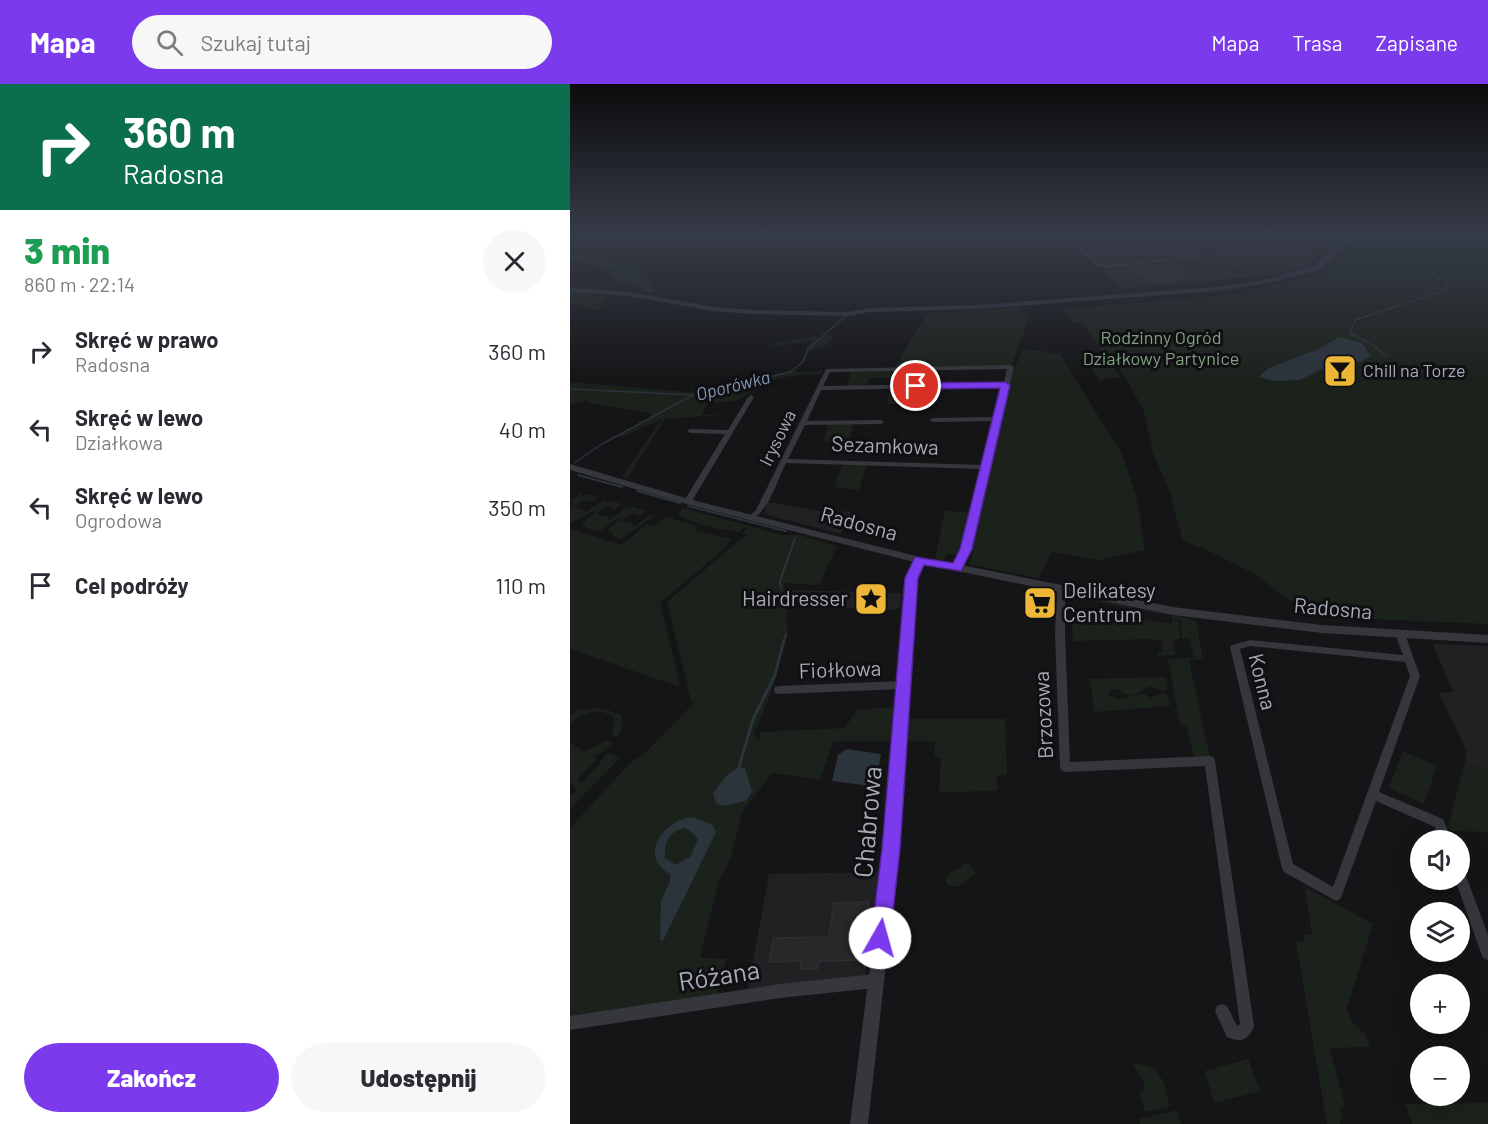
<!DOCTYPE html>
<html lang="pl">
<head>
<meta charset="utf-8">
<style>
	body { margin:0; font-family:Barlow,sans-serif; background:#f7f7f7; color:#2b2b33; height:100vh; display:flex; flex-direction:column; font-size:22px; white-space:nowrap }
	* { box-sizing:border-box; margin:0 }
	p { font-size:20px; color:#7c7c81 }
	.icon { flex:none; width:33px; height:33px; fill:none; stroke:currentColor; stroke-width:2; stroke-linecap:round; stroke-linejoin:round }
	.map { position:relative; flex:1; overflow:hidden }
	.sheet { display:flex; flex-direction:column; background:#fff; width:570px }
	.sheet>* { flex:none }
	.top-card { background:#0b6e4f; color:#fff; overflow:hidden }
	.fabs { position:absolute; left:840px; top:746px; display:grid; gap:12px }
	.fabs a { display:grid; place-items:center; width:60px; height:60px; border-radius:50%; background:#fff; box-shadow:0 6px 24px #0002; font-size:30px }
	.pin { position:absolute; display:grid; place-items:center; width:51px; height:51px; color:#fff; margin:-26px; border:3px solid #fff; border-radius:50%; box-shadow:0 2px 6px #0007 }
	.me { position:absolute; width:66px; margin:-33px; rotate:7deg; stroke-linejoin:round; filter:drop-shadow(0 0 4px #0008) }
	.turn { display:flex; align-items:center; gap:21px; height:126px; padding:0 24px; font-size:27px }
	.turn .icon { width:78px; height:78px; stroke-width:2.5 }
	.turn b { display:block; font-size:42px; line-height:51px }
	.round { display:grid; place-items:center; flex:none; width:63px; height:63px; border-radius:32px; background:#f7f7f7 }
	.headline { display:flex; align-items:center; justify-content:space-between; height:102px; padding:0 24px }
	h1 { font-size:36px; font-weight:800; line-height:45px; color:#1e9e55 }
	.button { display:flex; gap:12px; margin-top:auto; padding:12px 24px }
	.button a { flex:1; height:69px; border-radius:36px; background:#7c3aed; color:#fff; font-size:24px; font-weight:800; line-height:69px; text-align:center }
	.button a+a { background:#f7f7f7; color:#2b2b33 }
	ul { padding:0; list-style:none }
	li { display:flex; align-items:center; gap:18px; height:78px; padding:0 24px }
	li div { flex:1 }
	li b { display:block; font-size:22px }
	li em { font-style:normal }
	header { display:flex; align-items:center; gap:36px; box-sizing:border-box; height:84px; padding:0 30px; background:#7c3aed; color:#fff }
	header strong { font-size:28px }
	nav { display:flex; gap:33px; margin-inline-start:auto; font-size:21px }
	.search { width:420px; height:54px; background:#f7f7f7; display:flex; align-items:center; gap:15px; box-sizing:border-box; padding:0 21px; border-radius:33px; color:#7c7c81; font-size:22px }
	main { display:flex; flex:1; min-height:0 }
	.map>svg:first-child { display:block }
	.built { fill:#212124 }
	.green { fill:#1b221c }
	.water { fill:#2b333b; fill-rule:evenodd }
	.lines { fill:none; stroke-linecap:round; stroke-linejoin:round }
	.stream-far2 { stroke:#2b333b; stroke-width:1.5 }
	.stream-far1 { stroke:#2b333b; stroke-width:2 }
	.stream { stroke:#2b333b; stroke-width:3 }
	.river { fill:#2b333b; fill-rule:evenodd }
	.building { fill:#28282b; stroke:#2f2f33; stroke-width:1.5 }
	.minor { fill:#36373c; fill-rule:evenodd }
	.tertiary { fill:#36373c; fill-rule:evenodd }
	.route { fill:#7c3aed; stroke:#51269a; stroke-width:1.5 }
	.labels { text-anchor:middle; stroke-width:6; stroke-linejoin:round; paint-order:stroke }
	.far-park-label { font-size:18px; fill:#7fa182; stroke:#101012 }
	.far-poi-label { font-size:18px; fill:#a7abb7; stroke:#101012; text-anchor:start }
	.far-water-label { font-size:18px; font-style:italic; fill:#7f98b1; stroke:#101012 }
	.far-street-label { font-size:18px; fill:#a7abb7; stroke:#101012 }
	.street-label { font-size:21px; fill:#a7abb7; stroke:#101012 }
	.poi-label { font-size:21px; fill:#a7abb7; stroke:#101012; text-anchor:start }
	.near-street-label { font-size:26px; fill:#a7abb7; stroke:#101012 }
</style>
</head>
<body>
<header>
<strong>Mapa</strong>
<div class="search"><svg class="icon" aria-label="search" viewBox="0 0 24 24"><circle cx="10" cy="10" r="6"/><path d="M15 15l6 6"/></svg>Szukaj tutaj</div>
<nav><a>Mapa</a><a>Trasa</a><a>Zapisane</a></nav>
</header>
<main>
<section class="sheet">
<div class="top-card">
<div class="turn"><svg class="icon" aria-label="right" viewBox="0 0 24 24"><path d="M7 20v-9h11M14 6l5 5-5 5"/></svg><div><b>360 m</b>Radosna</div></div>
</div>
<div class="headline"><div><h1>3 min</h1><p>860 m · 22:14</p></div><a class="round"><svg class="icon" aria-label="close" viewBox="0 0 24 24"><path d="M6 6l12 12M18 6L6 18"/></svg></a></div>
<ul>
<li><svg class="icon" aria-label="right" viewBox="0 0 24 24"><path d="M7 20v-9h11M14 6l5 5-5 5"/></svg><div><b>Skręć w prawo</b><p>Radosna</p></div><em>360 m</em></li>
<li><svg class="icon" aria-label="left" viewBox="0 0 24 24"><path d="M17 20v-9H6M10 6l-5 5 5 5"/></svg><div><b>Skręć w lewo</b><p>Działkowa</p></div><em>40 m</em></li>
<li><svg class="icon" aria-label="left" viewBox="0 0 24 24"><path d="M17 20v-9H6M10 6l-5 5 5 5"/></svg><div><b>Skręć w lewo</b><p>Ogrodowa</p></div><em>350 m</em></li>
<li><svg class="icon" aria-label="arrive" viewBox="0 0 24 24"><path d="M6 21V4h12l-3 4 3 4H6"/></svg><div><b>Cel podróży</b></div><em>110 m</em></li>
</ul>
<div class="button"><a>Zakończ</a><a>Udostępnij</a></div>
</section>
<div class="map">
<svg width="918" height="1040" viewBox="0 0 918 1040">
	<rect width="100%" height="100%" fill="#151517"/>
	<!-- built -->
	<path class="built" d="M500,152H615L636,169L607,174L533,180Z
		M618,152H769L734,183L701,191L551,205L530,186L641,172L671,191L678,190L666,186Z
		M197,418L268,430L272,427L281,428L271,450L194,430Z
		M220,506L331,509L330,523L322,526L229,523L216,517Z
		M863,560L918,562V683L894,682L897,668L869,609L883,608Z
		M309,788L295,892L178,905L199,790Z"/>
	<!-- green -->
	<path class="green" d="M796,152H918V540L756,533L752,519L721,518L685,490L637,466L613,457L599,406L583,369L573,324L546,279L538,276L512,238L503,239L495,225L680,209V206L751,190Z
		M0,171L64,181L72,185L87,206L77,209L45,197L38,184L0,176Z
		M0,201L30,204L9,208L38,213L28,227L0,219Z
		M448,223L451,229L460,232L441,282L324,284L358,229Z
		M261,249L262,254L256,261L237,268L236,265L243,256L206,262L200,260L248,252L246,255Z
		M453,265L490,270L553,372L567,415L575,466L530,476L482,468L468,494L399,480L403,470L401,466L443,287Z
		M540,278L551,293L529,296L518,280Z
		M227,285V288L253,287L251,290L219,292L188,299C174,320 162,317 138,319L131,331L166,330L95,335L57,395L52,393L92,335L49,354V351L78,336L82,330L16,318L23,315L0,321V298L116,308L137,306L139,309Z
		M326,286L324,294H299L297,301L277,302L281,287Z
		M320,304H345L340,320H317Z
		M258,340H283L279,357H254Z
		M272,381H297L289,406L264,403Z
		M12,408L11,413L16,410L28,413L22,418L14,416L3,423L15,426V429L35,415V420L39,416L52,420L45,425L38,422L26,430L39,433V436L58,422V426L63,423L76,427L69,432L62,429L50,437L63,440V444L82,429V433L87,431L49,456L38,446L53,431L28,448L11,442L29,424L0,440V424L4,420L0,418Z
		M113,424L211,451H229L267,462L249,501L214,499L218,549L203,603L184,650L188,656L191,648L275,644L287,626L324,623L321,657H263L250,696L202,689L173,727L159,778L149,796L130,874L156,875L147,911L0,934V744L60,679L74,670L124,619L121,617L97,518L177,450H172L177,444L174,443L170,448C151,446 123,440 107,430Z
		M375,427L401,428L393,457L386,471L377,470L373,476L365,475Z
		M96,433L128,442L125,446L161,455L156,463L90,519L110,601L107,602L0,565V445L52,461L77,440L85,442Z
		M501,511L626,536L633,575L619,576L640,674L625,675L616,641H610L598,575L624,574L619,554L612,555L611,536L602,535V532L499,513Z
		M552,526L571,529V534L601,540L602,536L609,537L610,555H602L606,571L588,572L587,569L593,568L591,557L584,555L503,557L502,539L564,540L563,529Z
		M595,593L598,605L593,607L579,602C573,605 563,615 555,610C552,609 550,606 547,605L541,606L539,611L548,616L574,609L580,614L594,609L598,612L600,622L524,628L520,595Z
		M32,624L51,631L53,639L48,653L42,651L45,636C33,621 13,629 0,639V631L9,626Z
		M338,635H435L437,691L427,692V707L369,708L371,674L364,673L365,657H336Z
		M36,657L43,659L35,667L11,678L22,673L27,675L7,696L12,699L38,669L50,674L0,725V712L7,707L0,698V658L14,668Z
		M833,667L867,682L854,720L819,704Z
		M894,682L918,683V748L880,747L878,742Z
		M393,780H400L406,790L388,803L378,801L375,795C380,786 383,787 391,784Z
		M735,803L803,840L777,924L782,938L795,950L800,963L760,964L775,1023H770L773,1035H769L770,1040H757L726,858L734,857V851H742Z
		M678,975L690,1007L644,1019L635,987Z
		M562,978L585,985L593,997L600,1022L575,1028L569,1009L574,1005V998Z
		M918,1019V1040H842L835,1020Z
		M607,1026L611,1040H570L569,1035Z"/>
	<!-- water -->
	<path class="water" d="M769,253L792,259L801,272L790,278L752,285L730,296L704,297L689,293L697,285L751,264Z
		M277,665L311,670L308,688L301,702L262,697L268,671Z
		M169,683L175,684L182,708L176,717L153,722L146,719L143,709L158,690Z
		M122,733L142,740L146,748L93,857L90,855L91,817L100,797V790C67,772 94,736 122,733ZM115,744L124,750L128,756L120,773L106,781L95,774C94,760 98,747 115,744Z"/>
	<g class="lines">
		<!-- stream-far2 -->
		<path class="stream-far2" d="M821,152L829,159
			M832,161L870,196
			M0,172L27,177
			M30,178L55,185L50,192L66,194L81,208
			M872,207L878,201L874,198
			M80,214L81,211
			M780,249L799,259
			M779,251L785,236L870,208
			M801,260L817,272
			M0,305L123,311
			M4,379L32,360L123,311L220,288L233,278L238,265L278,230"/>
		<!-- stream-far1 -->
		<path class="stream-far1" d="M8,391L52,403
			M67,407L110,419
			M118,422L216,447
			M211,504L210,497L225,454
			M214,557L216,550"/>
		<!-- stream -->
		<path class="stream" d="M169,683L183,635L205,591L214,556"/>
		<!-- river -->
		<path class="river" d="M778,152H785L750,186L694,200L647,207L407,225L300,228L278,232L182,230L143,227L59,212L0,208V204L59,208L143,223L182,226L278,228L300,224L407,221L647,203L694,196L744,182Z"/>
	</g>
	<!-- building -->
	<path class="building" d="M605,181L620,194L581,199L567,186Z
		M299,818L291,876L249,877L247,885H230L231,877L199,878L204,854L259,853L264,819Z"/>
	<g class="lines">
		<!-- minor -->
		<path class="minor" d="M494,152H499L531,180L536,181L640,170L642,171L640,172L536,184L527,182Z
			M441,281L444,283L403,454L389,486L386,487L382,484L395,454L412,385L216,379C208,395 198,428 182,435L178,433L186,426L256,285ZM437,285L434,299L253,302L260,288ZM433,303L425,333L363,334L360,336L363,338L424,337L413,381L218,375L235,341L311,340L314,338L311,336L237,337L251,306Z
			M181,311L184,313L122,417L121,419H115L114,417L155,350L120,349L117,347L120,345L158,346L178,313Z
			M491,503L495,506V550L500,678L640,672L644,674L645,677L684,942C678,957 671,959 657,953L645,927L647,922L652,920L657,922L667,942L670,940L635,682L495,688L491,686L490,683L485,550L487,506Z
			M830,547L833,548L835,550L850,592L809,708L873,735L882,756H870L865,743L806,717L772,811L770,815L766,817L714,788L712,784L660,563L662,561L680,556L833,571L825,550L827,548ZM680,562L835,578L840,592L763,803L723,780L670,565Z
			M333,597L337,598L338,601L337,604L333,605L209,610L205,609L204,606L205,603L209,602Z
			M890,786L894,788L896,792L918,851V876L913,874L911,869L885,795H890Z
			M305,890L310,892L312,897L310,902L305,904L210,914L0,946V932L210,900Z"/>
		<!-- tertiary -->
		<path class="tertiary" d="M0,380L126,417L350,473L603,523L752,541L918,551V559L752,549L603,531L353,480L347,493L344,512L329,765L298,1040H280L315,765L334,512L337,493L344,478L120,421L0,386Z"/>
	</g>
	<!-- sky -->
	<linearGradient id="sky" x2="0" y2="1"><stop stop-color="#0c0c0d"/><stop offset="0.51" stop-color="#353b47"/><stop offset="1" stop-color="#353b47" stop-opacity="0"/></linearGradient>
	<rect width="918" height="297" fill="url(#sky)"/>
	<!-- route -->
	<path class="route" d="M435,298L440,301L402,465L391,487L354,481L348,494L330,765L320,854L317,861L310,864L304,861L301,854L312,765L335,494L345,473L383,479L390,465L430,304L346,305L341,302L346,299Z"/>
	<!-- icons -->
	<defs>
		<g id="bar-square" transform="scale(1.725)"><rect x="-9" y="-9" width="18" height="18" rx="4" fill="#eeb636" stroke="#101012"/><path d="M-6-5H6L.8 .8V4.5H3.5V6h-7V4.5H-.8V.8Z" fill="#111"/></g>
		<g id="sight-square" transform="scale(1.725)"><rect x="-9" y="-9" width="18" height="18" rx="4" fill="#eeb636" stroke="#101012"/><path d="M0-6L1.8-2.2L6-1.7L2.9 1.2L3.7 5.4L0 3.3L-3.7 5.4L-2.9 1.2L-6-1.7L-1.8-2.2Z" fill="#111"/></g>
		<g id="supermarket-square" transform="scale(1.725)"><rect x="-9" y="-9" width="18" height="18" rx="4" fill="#eeb636" stroke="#101012"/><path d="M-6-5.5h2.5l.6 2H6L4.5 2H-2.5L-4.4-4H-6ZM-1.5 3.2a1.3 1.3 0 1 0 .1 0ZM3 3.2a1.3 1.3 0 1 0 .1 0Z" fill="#111"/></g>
	</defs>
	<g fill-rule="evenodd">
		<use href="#bar-square" x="770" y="287"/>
		<use href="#sight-square" x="301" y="515"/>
		<use href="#supermarket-square" x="470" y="519"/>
	</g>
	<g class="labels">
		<!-- far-park labels -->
		<g class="far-park-label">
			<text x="591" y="260">Rodzinny Ogród<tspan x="591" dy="21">Działkowy Partynice</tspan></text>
		</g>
		<!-- far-poi labels -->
		<g class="far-poi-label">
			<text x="793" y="293">Chill na Torze</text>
		</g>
		<!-- far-water labels -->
		<g class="far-water-label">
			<text transform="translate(163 302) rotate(-14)" y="6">Oporówka</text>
		</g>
		<!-- far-street labels -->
		<g class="far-street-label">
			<text transform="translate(208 354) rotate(-64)" y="6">Irysowa</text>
		</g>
		<!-- street labels -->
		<g class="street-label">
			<text transform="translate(315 362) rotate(2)" y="7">Sezamkowa</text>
			<text transform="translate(289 440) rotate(15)" y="7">Radosna</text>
			<text transform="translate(763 525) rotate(5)" y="7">Radosna</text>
			<text transform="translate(270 586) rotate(-2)" y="7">Fiołkowa</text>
			<text transform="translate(692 598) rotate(76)" y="7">Konna</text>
			<text transform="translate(474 631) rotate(-93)" y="7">Brzozowa</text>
		</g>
		<!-- poi labels -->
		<g class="poi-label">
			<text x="493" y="514">Delikatesy<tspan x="493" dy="24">Centrum</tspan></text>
			<text x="278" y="522" text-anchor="end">Hairdresser</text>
		</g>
		<!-- near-street labels -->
		<g class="near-street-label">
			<text transform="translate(298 738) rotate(-85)" y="9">Chabrowa</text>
			<text transform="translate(149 892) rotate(-9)" y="9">Różana</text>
		</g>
	</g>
</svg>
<div class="fabs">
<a><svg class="icon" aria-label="sound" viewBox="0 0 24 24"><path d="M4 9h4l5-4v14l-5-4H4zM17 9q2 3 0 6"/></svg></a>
<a><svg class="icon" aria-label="layers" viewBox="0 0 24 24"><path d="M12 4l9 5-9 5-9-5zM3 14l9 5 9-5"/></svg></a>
<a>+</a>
<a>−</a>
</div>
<div class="pin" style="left:346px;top:302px;background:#d93025"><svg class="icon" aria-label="arrive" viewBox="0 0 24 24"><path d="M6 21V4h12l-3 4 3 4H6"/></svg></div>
<svg class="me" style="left:310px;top:854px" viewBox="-20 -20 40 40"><circle r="19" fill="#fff"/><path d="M0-13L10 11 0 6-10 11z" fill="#7c3aed"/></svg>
</div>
</main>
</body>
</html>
